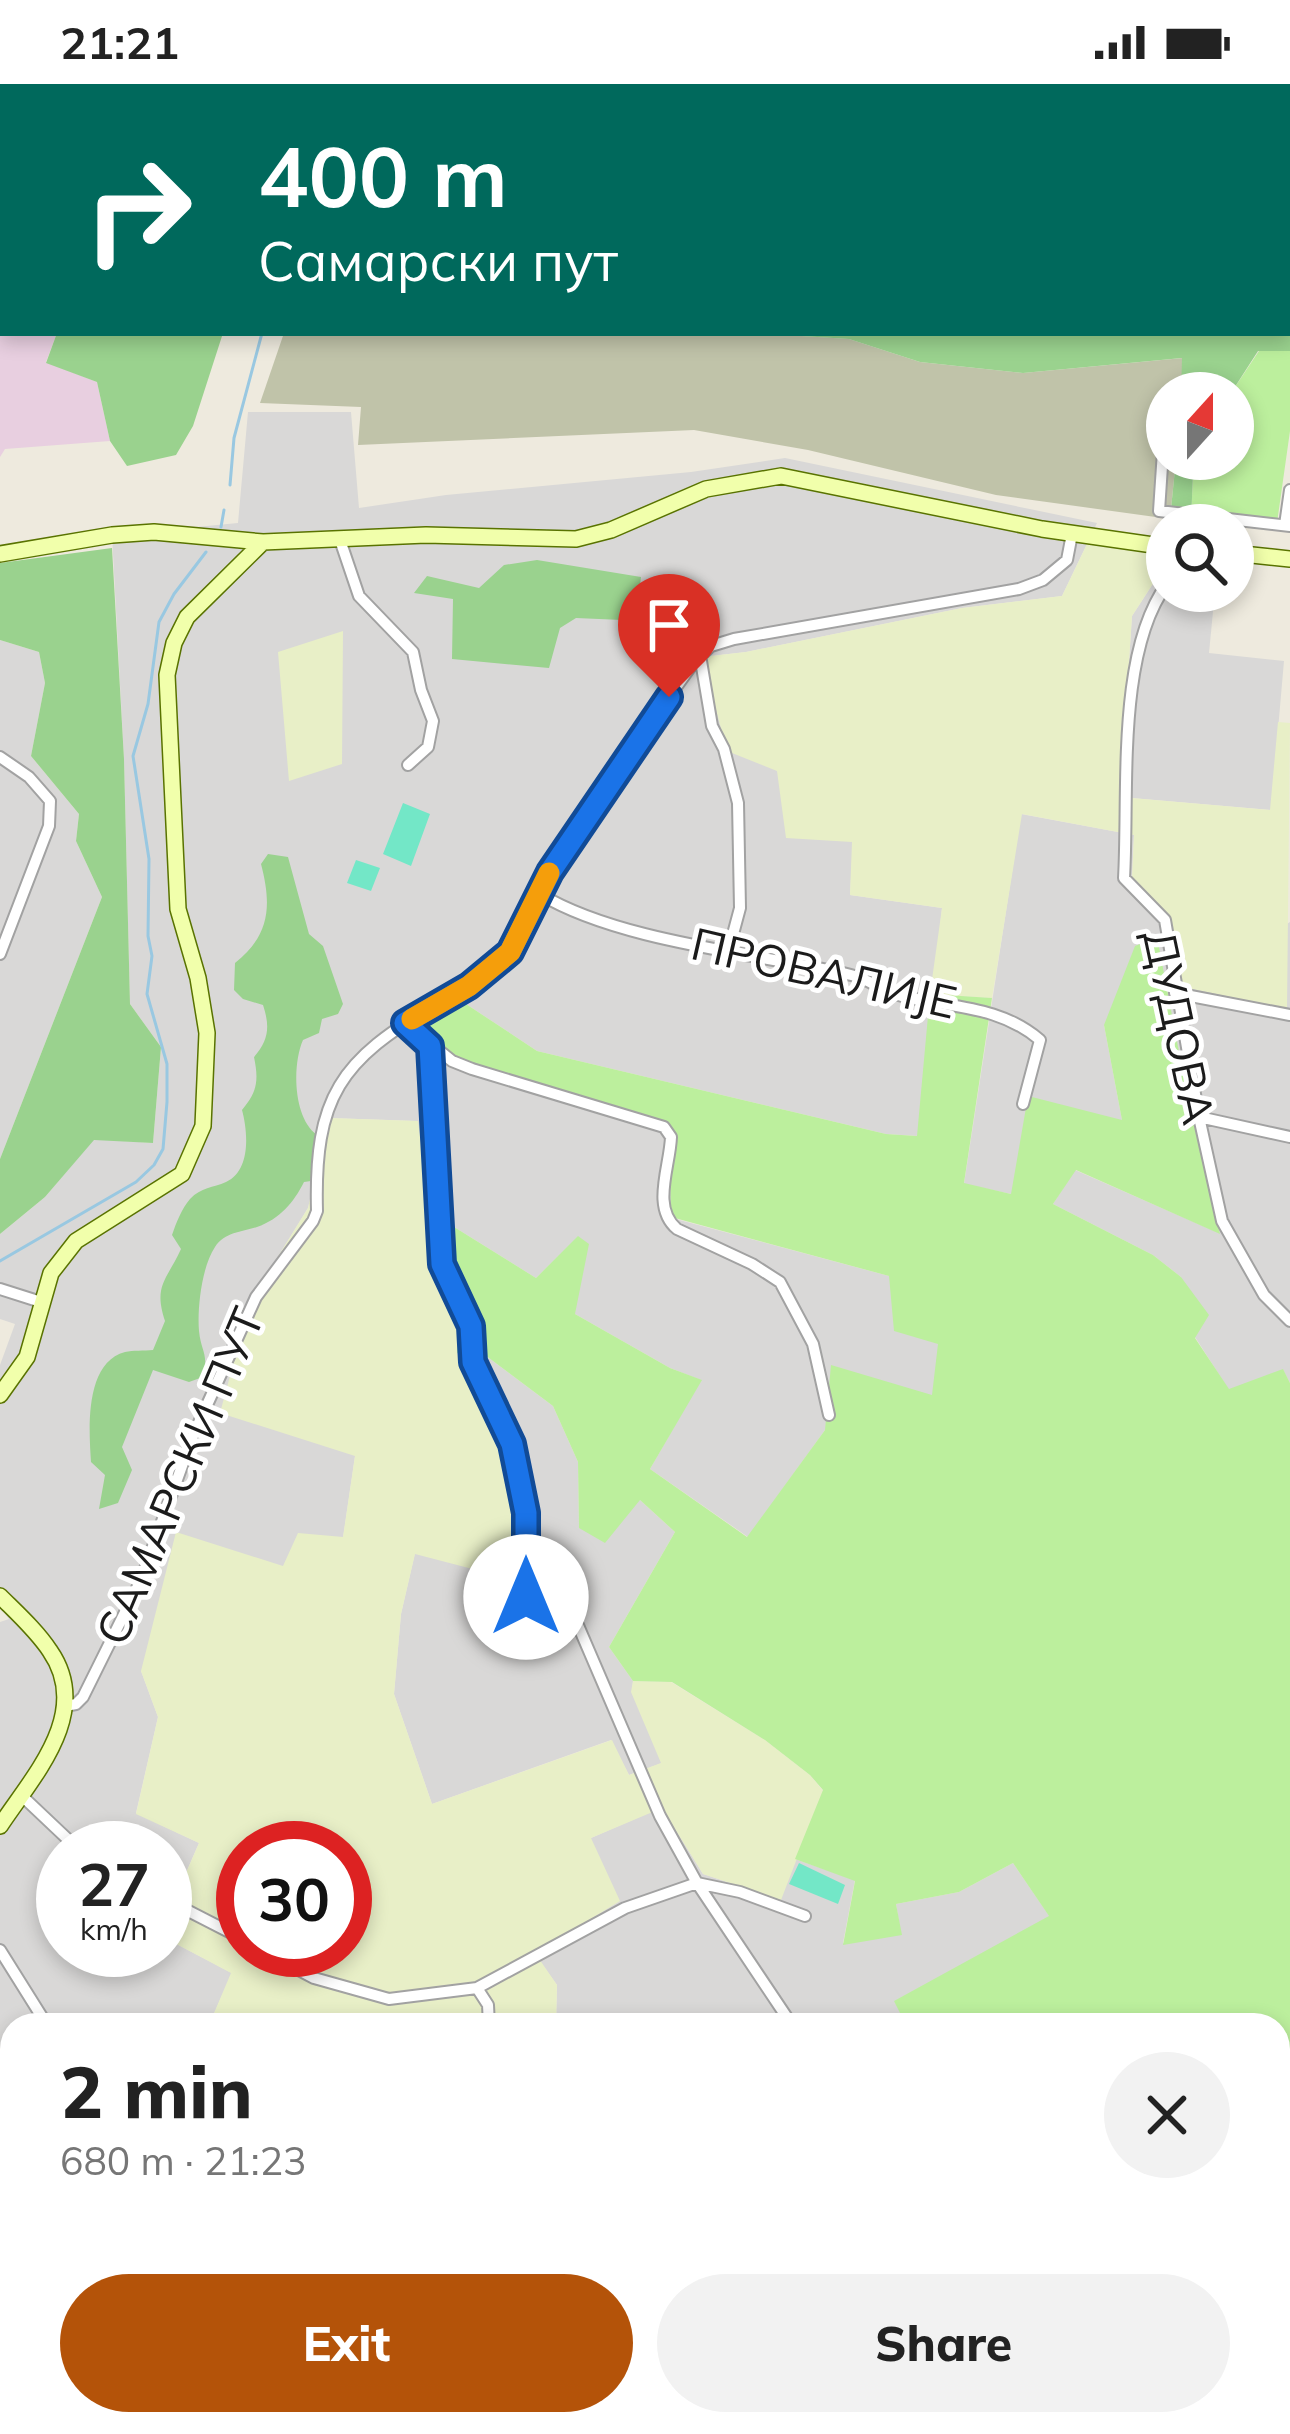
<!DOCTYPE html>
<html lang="en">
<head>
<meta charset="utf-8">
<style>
	body { margin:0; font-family:Mulish,sans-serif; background:#f2f2f2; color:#222; height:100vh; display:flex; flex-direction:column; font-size:45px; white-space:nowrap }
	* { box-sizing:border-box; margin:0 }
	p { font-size:39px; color:#767676 }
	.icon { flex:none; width:66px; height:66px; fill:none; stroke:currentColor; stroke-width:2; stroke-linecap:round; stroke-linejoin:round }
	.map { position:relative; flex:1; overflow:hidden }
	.side { position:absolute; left:0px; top:1929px; width:1290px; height:423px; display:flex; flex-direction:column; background:#fff; border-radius:36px 36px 0 0; box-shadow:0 6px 18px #0003 }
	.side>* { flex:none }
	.banner { position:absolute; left:0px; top:0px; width:1290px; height:252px; box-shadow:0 6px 18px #0003; background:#00695c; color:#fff; overflow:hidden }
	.needle { width:78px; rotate:21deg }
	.fabs { position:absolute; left:1146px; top:288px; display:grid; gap:24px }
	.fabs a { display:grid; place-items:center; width:108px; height:108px; border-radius:50%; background:#fff; box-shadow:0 6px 18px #0003; font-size:60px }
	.speed { position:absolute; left:36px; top:1737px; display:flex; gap:24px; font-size:60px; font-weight:700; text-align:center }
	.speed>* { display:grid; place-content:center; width:156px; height:156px; border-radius:50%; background:#fff; box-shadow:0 6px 18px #0003; line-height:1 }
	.speed small { font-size:30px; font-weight:400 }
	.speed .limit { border:18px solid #d22; background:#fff; color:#111 }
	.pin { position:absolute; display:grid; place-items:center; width:102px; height:102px; color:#fff; margin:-123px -51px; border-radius:50% 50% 50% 0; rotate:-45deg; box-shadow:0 0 12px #0007 }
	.pin .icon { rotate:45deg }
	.me { position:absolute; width:132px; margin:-66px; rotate:0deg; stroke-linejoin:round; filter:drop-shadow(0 0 9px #0008) }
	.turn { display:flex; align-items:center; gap:42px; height:252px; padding:0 60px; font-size:54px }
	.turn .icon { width:156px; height:156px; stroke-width:2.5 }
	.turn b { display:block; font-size:84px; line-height:102px }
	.round { display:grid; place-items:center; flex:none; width:126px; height:126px; border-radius:63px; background:#f2f2f2 }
	.overview { display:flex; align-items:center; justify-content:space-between; height:204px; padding:0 60px }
	h1 { font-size:72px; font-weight:800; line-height:90px }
	.action { display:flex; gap:24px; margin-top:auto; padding:24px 60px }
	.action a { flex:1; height:138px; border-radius:72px; background:#b45309; color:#fff; font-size:48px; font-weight:800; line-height:138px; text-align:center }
	.action a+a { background:#f2f2f2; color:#222 }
	.status { display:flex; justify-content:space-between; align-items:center; height:84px; padding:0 60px; background:#fff; direction:ltr }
	.status svg { height:33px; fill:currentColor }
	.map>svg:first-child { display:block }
	.residential { fill:#d9d8d7 }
	.industrial { fill:#e8cfe0 }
	.construction { fill:#c0c3a9 }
	.farmland { fill:#e8efc7; fill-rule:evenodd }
	.grass { fill:#bcef9d }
	.forest { fill:#9ad28e }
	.pitch { fill:#73e7c7 }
	.water { fill:#99c8e1 }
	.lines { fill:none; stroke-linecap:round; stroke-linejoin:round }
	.stream { stroke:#99c8e1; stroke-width:3 }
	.street-casing { stroke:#a2a2a2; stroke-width:14 }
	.secondary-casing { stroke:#597300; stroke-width:18 }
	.street { stroke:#fff; stroke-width:10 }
	.secondary { stroke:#f1ffab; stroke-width:15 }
	.route-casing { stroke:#114b97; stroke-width:30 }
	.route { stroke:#1a73e8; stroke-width:21 }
	.slow { stroke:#f59e0b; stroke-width:21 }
	.labels { text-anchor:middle; stroke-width:10; stroke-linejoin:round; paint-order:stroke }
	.street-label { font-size:45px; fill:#1b1b1b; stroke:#fff }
</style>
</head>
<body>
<div class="status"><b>21:21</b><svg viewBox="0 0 49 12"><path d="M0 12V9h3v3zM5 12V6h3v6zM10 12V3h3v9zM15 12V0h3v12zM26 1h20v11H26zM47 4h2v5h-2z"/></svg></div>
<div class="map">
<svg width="1290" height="2350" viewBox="0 0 1290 2350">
	<rect width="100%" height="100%" fill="#eeeade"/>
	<!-- residential -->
	<path class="residential" d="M248,328H351L359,424L446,411L691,388L785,374L1097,439L1062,512L962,524L746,568L702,573L777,687L853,758L850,811L942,824L918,1052L886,1050L537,967L463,918L420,938L636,1030L669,1051L672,1134L889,1192L939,1260L933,1311L825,1346L748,1453L650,1385L701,1296L670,1284L575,1230L578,1153L536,1194L430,1128L417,1037L329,1034L308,1124L250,1218L355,1372L343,1454L283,1482L141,1587L158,1633L136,1729L199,1759L165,1837V1764H63V1866H165V1854L232,1889L209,1941H12V2191L0,2214V1538L9,1535L0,1522V1281L15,1240L0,1235V1150L45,1113L94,1055L153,1059L161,963L130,920L124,675L112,451L238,439Z
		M1167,478V507H1215L1209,569L1284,577L1271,726L1120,713L1132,532Z
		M0,556L39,568L45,599L31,672L79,730L76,757L102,813L0,1075Z
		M1021,730L1134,751L1132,794L1164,826L1183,903L1290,838V1299L1283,1286L1229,1306L1195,1253L1181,1193L1153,1171L1053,1120L1075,1086L1219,1149L1189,1020L1104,941L1122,1036L1011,1110L964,1100Z
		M457,1269L485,1271L553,1322L578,1378L579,1444L640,1416L675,1448L609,1563L633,1597L632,1608L662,1679L629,1691L611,1656L432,1720L394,1610L401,1530L415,1469L515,1495L509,1388Z
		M662,1723L703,1790L780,1815L795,1775L855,1796L843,1859L901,1850L896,1820L959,1808L1013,1779L1050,1833L895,1917L906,1941H556L557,1901L534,1869L591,1754Z
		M1278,2198L1290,2200V2350H1079L1085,2340H1278Z
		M615,2340H730L734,2344L729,2350H611Z
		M884,2340H991L989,2350H876Z"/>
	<!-- industrial -->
	<path class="industrial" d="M0,74L3,249H57L46,278L97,298L110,357L5,365L0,373Z"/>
	<!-- construction -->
	<path class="construction" d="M284,249H756L849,255L920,278L1023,289L1183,274L1181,309H1167V375H1176L1170,435L996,411L808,366L694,346L358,361L361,323L260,319Z"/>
	<!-- farmland -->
	<path class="farmland" d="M1087,460L1167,469V478L1132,532L1120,713L1270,726L1278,638L1290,639L1287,925L1183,903L1164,826L1132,794L1134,751L1022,730L992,914L930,910L942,824L850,811L852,758L786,754L777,687L727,667L702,573L746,568L962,524L1062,512Z
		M343,547L342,680L289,697L278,568Z
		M329,1034L418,1037L440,1206L458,1232L457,1269L509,1388L520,1453L515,1496L415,1470L401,1530L394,1610L432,1720L612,1656L629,1691L661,1679L631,1608L633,1597L671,1598L765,1656L810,1691L823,1707L781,1816L703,1790L662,1724L591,1754L620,1817L535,1869L557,1901L556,1941H209L231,1889L165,1854V1837L199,1759L136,1730L158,1633L141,1587L176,1448L283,1482L298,1449L343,1453L355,1372L220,1329L250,1218L308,1124ZM243,1764H345V1866H243Z
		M12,2191V2340H394L401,2350H0V2214Z
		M425,2340H553L555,2350H433Z
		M730,2340H884L876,2350H729L733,2344Z"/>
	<!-- grass -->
	<path class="grass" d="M1259,267H1290V347L1276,446L1191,437L1193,391L1201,375H1233L1231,309Z
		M1157,853L1189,1020L1220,1150L1076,1086L1053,1120L1153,1171L1181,1193L1209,1231L1195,1254L1229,1305L1283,1285L1290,1299V2200L1278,2198V1941H906L894,1917L1049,1832L1013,1779L959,1808L896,1820L902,1851L843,1861L855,1797L795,1775L823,1706L810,1691L765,1656L672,1598L633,1597L609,1563L675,1448L640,1416L605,1459L579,1444L578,1378L553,1322L485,1271L457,1269L458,1232L440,1206L430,1128L536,1194L578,1152L589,1160L575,1230L670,1284L702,1296L650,1385L747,1453L825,1346L831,1281L932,1311L938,1260L894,1247L889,1192L671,1133L669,1052L636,1030L458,976L420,938L463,918L537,967L886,1050L917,1052L930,910L992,914L964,1099L1011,1110L1028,1012L1122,1036L1104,941L1135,862Z
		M553,2340H615L611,2350H555Z
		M991,2340H1085L1079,2350H989Z"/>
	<!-- forest -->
	<path class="forest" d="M1287,228H1290V267H1258L1231,309H1181L1182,274L1023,289L920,278L849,255L756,249H1287Z
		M57,249H223L193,342L176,371L127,382L110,357L97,298L46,279Z
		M1176,375H1201L1193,391L1191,437L1170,435Z
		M112,464L124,675L130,920L161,963L153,1059L94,1056L45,1113L0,1150V1075L102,813L76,757L79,730L31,672L45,599L39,568L0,556V479Z
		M537,476L641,493L639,510L622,536L576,534L560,544L549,584L452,575L453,515L414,509L427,492L479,504L504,481Z
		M268,770L288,773L309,850L323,862L343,920L338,930L322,935L319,949L303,956C292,981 293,1034 317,1051L311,1097L304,1098C294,1118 280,1135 257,1143C242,1148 225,1148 215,1163C202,1182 197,1224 199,1247C201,1268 209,1269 203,1293L189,1298L153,1286L122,1363L132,1386L118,1419L99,1425L105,1391L91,1378C89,1347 84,1279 125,1268C133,1266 144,1267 153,1266L165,1237C153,1201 167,1196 181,1165L172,1151C176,1139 182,1124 190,1115C201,1103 213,1104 226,1098C251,1087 248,1048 242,1026C257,1008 259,997 254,973C269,956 270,942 263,921L243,915L234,906L235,879C270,851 272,822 261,780Z"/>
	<!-- pitch -->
	<path class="pitch" d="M403,719L430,730L411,782L383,770Z
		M356,776L380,784L371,807L347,799Z
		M799,1779L845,1801L838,1820L789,1800Z"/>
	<!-- water -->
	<path class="water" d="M0,0H1290V228H1287V3H3V41Z"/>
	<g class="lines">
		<!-- stream -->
		<path class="stream" d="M230,401L234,354L262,249
			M221,443L224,426
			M0,1177L136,1098L154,1081L163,1065L167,1018V980L147,910L152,872L148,852L149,775L133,672L148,620L159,538L174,510L206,468"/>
		<!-- street casing -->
		<g class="street-casing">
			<path id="street" d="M1163,367L1159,427L1290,442
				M1285,441L1290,406
				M339,453L359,512L413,568L421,606L433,637L428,663L408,681
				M1167,500C1116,569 1129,709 1124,794L1165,836L1199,1033L1222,1137L1264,1211L1290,1237
				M700,571L712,642L724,665L738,719L740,824L729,865
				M0,673L29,693L50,717L49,742L0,870
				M540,810C619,858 760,870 851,891C869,895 884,908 902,912C951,924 999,921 1040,956L1023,1020
				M1175,909L1290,931
				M405,939L452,977L472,985L664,1043L671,1053C670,1083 651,1123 677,1145L752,1180L780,1198L813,1260L829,1331
				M431,962L442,1180L471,1242L473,1278L512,1360L526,1429V1513C539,1532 561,1525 577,1539L660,1732L697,1799L792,1941
				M1199,1033L1290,1053
				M0,1205L41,1218
				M65,1622L76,1620L83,1613L141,1496L192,1354L256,1213L313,1137L317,1127C314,1013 340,976 437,920C463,905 492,890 511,866C530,841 537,810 553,784C595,713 646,646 694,578L711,562L734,555L1019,505L1043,496L1067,476L1072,450
				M21,1711L77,1764
				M165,1815L243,1855
				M0,1866L47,1941
				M261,1866L314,1894L389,1915L477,1904L625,1824L697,1799L740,1808L805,1832
				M477,1904L488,1921L489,1941
				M0,2087L12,2095
				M0,2144L12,2152
				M0,2190L12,2168
				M718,2340L724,2350
				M977,2350L981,2340"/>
		</g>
		<!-- secondary casing -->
		<g class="secondary-casing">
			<path id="secondary" d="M1233,469L1290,475
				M0,470L112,451L154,448L263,458L426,451L576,455L611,446L706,405L781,392L1042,445L1167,463
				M0,1311L27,1273L51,1189L76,1157L182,1090L203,1042L207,949L198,894L178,825L167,591L174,559L187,533L263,458
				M0,1512C17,1529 37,1547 50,1567C93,1629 33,1692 0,1742"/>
		</g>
		<!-- street -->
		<use href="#street" class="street"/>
		<!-- secondary -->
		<use href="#secondary" class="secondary"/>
	</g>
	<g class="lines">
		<!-- route casing -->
		<g class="route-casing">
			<path id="route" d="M526,1513V1429L512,1360L473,1278L471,1242L442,1180L430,962L405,939L469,902L510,868L550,788L669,613"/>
		</g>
		<!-- route -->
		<use href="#route" class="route"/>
		<!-- slow -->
		<path class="slow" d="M412,935L469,902L510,868L549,789"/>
	</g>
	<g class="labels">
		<!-- street labels -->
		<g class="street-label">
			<text transform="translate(824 889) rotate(13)" y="16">ПРОВАЛИЈЕ</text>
			<text transform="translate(1179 943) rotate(78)" y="16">ДУДОВА</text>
			<text transform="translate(180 1392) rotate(-67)" y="16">САМАРСКИ ПУТ</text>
		</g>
	</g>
</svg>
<div class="fabs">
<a><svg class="needle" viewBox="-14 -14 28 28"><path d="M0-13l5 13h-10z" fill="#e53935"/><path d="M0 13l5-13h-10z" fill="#767676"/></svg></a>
<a><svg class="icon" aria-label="search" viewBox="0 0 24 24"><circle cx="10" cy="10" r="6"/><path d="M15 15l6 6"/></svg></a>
</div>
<div class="speed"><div>27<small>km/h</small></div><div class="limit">30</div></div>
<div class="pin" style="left:669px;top:613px;background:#d93025"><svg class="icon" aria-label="arrive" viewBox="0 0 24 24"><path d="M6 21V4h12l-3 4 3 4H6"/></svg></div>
<svg class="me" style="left:526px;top:1513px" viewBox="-20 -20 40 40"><circle r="19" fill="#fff"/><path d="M0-13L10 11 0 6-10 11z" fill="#1a73e8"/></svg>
<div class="banner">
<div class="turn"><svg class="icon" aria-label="right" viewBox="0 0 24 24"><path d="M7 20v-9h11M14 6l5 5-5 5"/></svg><div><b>400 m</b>Самарски пут</div></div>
</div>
<section class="side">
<div class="overview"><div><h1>2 min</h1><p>680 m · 21:23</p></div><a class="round"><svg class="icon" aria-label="close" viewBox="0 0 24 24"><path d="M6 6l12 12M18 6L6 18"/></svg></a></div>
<div class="action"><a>Exit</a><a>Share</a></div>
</section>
</div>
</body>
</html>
